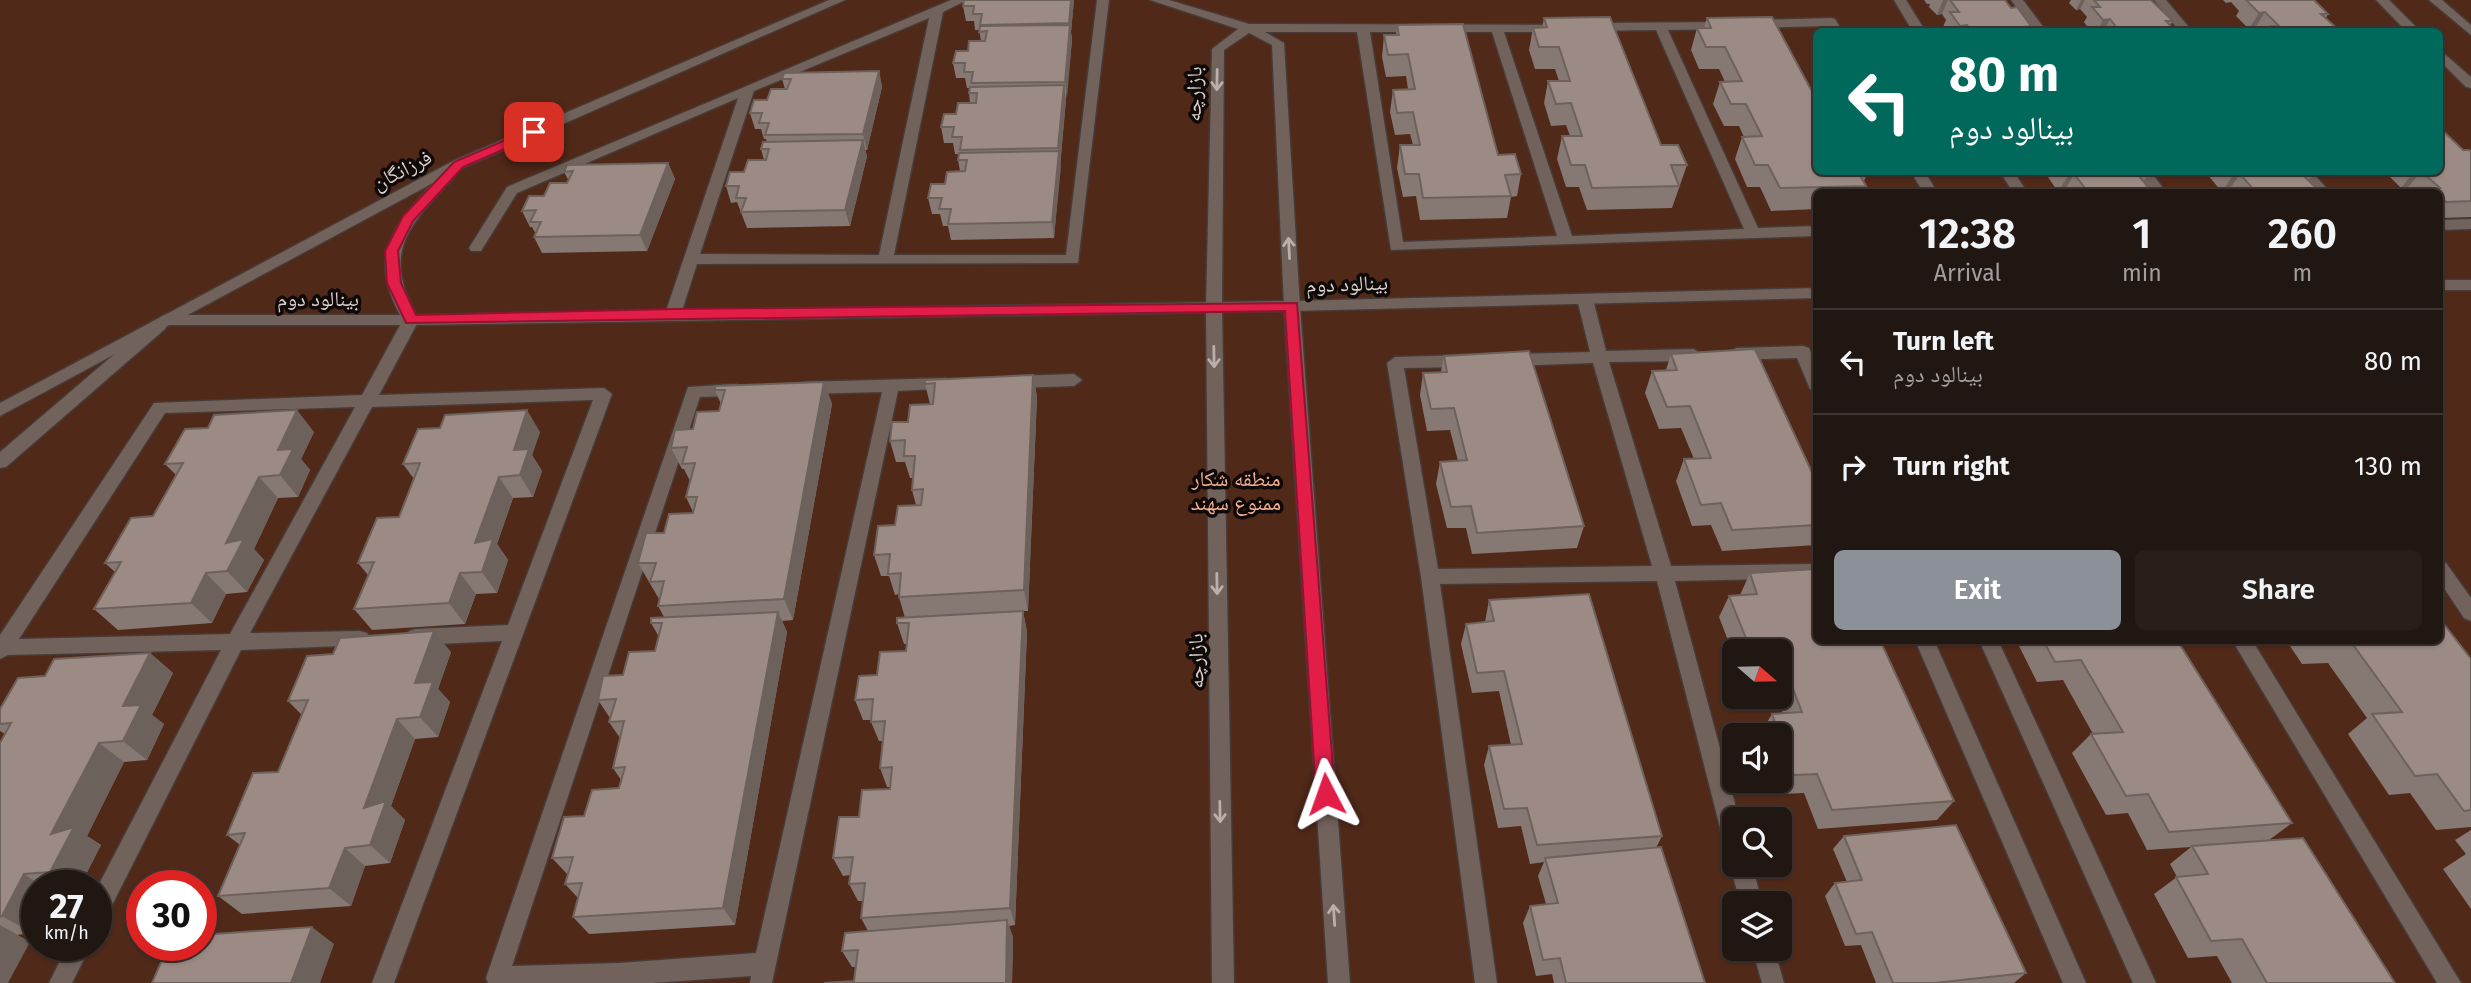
<!DOCTYPE html>
<html lang="en">
<head>
<meta charset="utf-8">
<style>
	body { margin:0; font-family:"Fira Sans","Noto Naskh Arabic",sans-serif; background:#281f1b; color:#f1f3f6; height:100vh; display:flex; flex-direction:column; font-size:26px; white-space:nowrap }
	* { box-sizing:border-box; margin:0 }
	p { font-size:23px; color:#a29f9f }
	.icon { flex:none; width:38px; height:38px; fill:none; stroke:currentColor; stroke-width:2; stroke-linecap:round; stroke-linejoin:round }
	.map { position:relative; flex:1; overflow:hidden }
	.panel { position:absolute; left:1813px; top:189px; width:630px; height:455px; display:flex; flex-direction:column; background:#201612; border-radius:10px; box-shadow:0 2px 5px #0004,0 0 0 2px #3d3532 }
	.panel>* { flex:none }
	.hud { position:absolute; left:1813px; top:28px; width:630px; height:147px; border-radius:10px; box-shadow:0 2px 5px #0004,0 0 0 2px #3d3532; background:#00695c; color:#fff; overflow:hidden }
	.needle { width:46px; rotate:110deg }
	.tools { position:absolute; left:1722px; top:639px; display:grid; gap:14px }
	.tools a { display:grid; place-items:center; width:70px; height:70px; border-radius:10px; background:#201612; box-shadow:0 2px 5px #0004,0 0 0 2px #3d3532; font-size:35px }
	.speed { position:absolute; left:21px; top:870px; display:flex; gap:14px; font-size:35px; font-weight:700; text-align:center }
	.speed>* { display:grid; place-content:center; width:91px; height:91px; border-radius:50%; background:#201612; box-shadow:0 2px 5px #0004,0 0 0 2px #3d3532; line-height:1 }
	.speed small { font-size:18px; font-weight:400 }
	.speed .limit { border:10px solid #d22; background:#fff; color:#111 }
	.pin { position:absolute; display:grid; place-items:center; width:60px; height:60px; color:#fff; margin:-30px; border-radius:14px; box-shadow:0 4px 10px #0006 }
	.me { position:absolute; width:77px; margin:-38px; rotate:356deg; stroke-linejoin:round; filter:drop-shadow(0 0 5px #0008) }
	.turn { display:flex; align-items:center; gap:24px; height:147px; padding:0 21px; font-size:32px }
	.turn .icon { width:91px; height:91px; stroke-width:2.5 }
	.turn b { display:block; font-size:49px; line-height:60px }
	.eta { display:flex; justify-content:space-evenly; align-items:center; height:119px; text-align:center }
	.eta b { font-size:42px; font-weight:600; line-height:49px }
	.primary-button { display:flex; gap:14px; margin-top:auto; padding:14px 21px }
	.primary-button a { flex:1; height:80px; border-radius:10px; background:#8c9099; color:#fff; font-size:28px; font-weight:600; line-height:80px; text-align:center }
	.primary-button a+a { background:#281f1b; color:#f1f3f6 }
	ul { padding:0; list-style:none }
	li { display:flex; align-items:center; gap:21px; height:105px; padding:0 21px; border-top:2px solid #3d3532 }
	li div { flex:1 }
	li b { display:block; font-size:26px }
	li em { font-style:normal }
	.map>svg:first-child { display:block }
	.green { fill:#512919; fill-rule:evenodd }
	.lines { fill:none; stroke-linecap:round; stroke-linejoin:round }
	.minor-casing { stroke:#473b38; stroke-width:3 }
	.tertiary-casing { stroke:#473b38; stroke-width:3 }
	.secondary-casing { stroke:#473b38; stroke-width:3 }
	.minor { fill:#71625b; fill-rule:evenodd }
	.tertiary { fill:#71625b; fill-rule:evenodd }
	.secondary { fill:#71625b; fill-rule:evenodd }
	.wall { fill:#867872 }
	.shaded-wall { fill:#6d615c }
	.building { fill:#9c8b84; stroke:#6d615c; stroke-width:2 }
	.oneway { stroke:#baafab }
	.route { fill:#e11d48; stroke:#92132f; stroke-width:2 }
	.labels { text-anchor:middle; stroke-width:7; stroke-linejoin:round; paint-order:stroke }
	.street-label { font-size:21px; fill:#dad0cd; stroke:#0f0907 }
	.park-label { font-size:21px; fill:#f5b095; stroke:#0f0907 }
</style>
</head>
<body>
<div class="map">
<svg width="2471" height="983" viewBox="0 0 2471 983">
	<rect width="100%" height="100%" fill="#2b1e18"/>
	<!-- green -->
	<path class="green" d="M0,0H2471V983H0ZM1816,32H2440V172H1816ZM1816,192H2440V640H1816ZM1734,651H1780V696H1734ZM1734,735H1780V780H1734ZM1734,819H1780V864H1734ZM37,886H96V945H37ZM142,886H201V945H142ZM1734,903H1780V948H1734Z"/>
	<g class="lines">
		<!-- minor casing -->
		<g class="minor-casing">
			<path id="minor" d="M951,0H967L943,12L894,255H1066L1097,0H1109L1078,263L697,264L681,314L673,319L667,318L665,314L738,98L517,193L481,251H471L469,248L507,187ZM929,18L879,255L700,254L754,91Z
				M1150,0H1169L1249,24L1566,25L1568,28L1562,32H1504L1572,236L1744,229L1656,30L1590,31L1584,27L1590,23L1731,22L1733,25L1727,29L1668,30L1758,228L1816,226V236L1391,250L1357,32H1265L1284,43L1300,306L1350,983H1328L1284,306L1272,45L1249,33L1224,50L1222,307L1234,983H1212L1206,307L1212,49L1238,29ZM1370,32H1492L1557,236L1403,242Z
				M1894,0H1906L1926,32H1913Z
				M2011,0H2023L2047,32H2034Z
				M2154,0H2166L2193,32H2180Z
				M2376,0H2389L2421,32H2407Z
				M2429,0H2442L2471,25V35Z
				M1831,18L1835,19L1843,32H1830L1827,26L1755,28L1749,24L1755,20Z
				M2440,50L2471,77V88L2466,87L2440,61Z
				M1911,172H1925L1937,192H1923Z
				M2000,172H2014L2027,192H2013Z
				M2137,172H2151L2166,192H2152Z
				M2298,172H2312L2330,192H2316Z
				M2471,219V229L2440,230V220Z
				M1585,294L1593,299L1606,351L1694,349L1702,355L1694,361L1609,362L1671,566L1816,564V578L1675,581L1739,819H1734V849L1726,846L1723,839L1657,581L1440,584L1497,983H1475L1421,577L1387,363L1395,357L1467,355L1475,361L1467,367L1404,368L1438,569L1652,566L1593,363L1509,366L1501,360L1509,354L1590,352L1577,299Z
				M411,315L419,320L379,395L604,388L612,394L394,983H372L502,641L416,645L409,643L406,637L409,631L416,629L508,625L593,400L372,407L250,633L360,631L367,633L370,639L367,645L241,650L104,921L96,924V890L221,650L8,655L0,659V635L154,403L362,395L405,316ZM355,407L230,634L19,639L165,413Z
				M159,320L167,325L165,329L6,467L0,468V452L153,321Z
				M1803,346L1809,348L1816,366V391L1810,389L1797,358L1736,360L1728,354L1736,348Z
				M1074,374L1082,380L1074,386L1013,388L1005,382L1013,376Z
				M946,378L954,384L952,388L898,391L772,983H750L751,976L653,983H488L486,978L688,387L736,384L744,390L736,396L700,397L512,966L619,963L756,953L882,392L803,394L795,388L803,382Z
				M2440,561L2446,563L2471,598V621L2464,618L2440,582Z
				M1915,640H1934L2086,983H2063Z
				M1979,640H1998L2156,983H2133Z
				M2232,640H2252L2461,983H2437Z
				M1734,856V864H1752L1762,903H1740L1730,864Z
				M68,945H91L72,983H49Z
				M1752,948H1774L1784,983H1762Z"/>
		</g>
		<!-- tertiary casing -->
		<g class="tertiary-casing">
			<path id="tertiary" d="M2440,280H2471V290H2440Z
				M1816,288V298L1292,311L411,325H164L156,320L164,315H411L1292,301Z"/>
		</g>
		<!-- secondary casing -->
		<g class="secondary-casing">
			<path id="secondary" d="M829,0H845L456,171L455,176C408,227 380,252 419,320L417,324H405C368,261 387,232 433,183L0,416V403L453,161Z"/>
		</g>
		<!-- minor -->
		<use href="#minor" class="minor"/>
		<!-- tertiary -->
		<use href="#tertiary" class="tertiary"/>
		<!-- secondary -->
		<use href="#secondary" class="secondary"/>
	</g>
	<!-- wall -->
	<path class="wall" d="M1074,0L1071,32L1072,40L1066,98L1054,238L951,240L948,226H943L940,214H932L928,198L960,171L958,160L959,154H955L953,143H944L941,127L970,103L969,93L970,88H967L965,78H956L953,63L981,41L979,30H975L974,21H966L963,6Z
		M1924,0H2005L2011,8L2031,26L2029,32H1946L1943,27L1946,20L1942,14L1937,15L1929,7L1930,4H1927Z
		M2071,0H2151L2173,21L2170,25L2176,32H2091L2084,22L2087,17L2080,9L2076,10L2069,3Z
		M2223,0H2314L2328,14L2326,18L2341,32H2258L2255,28L2249,29L2236,16L2239,11L2231,2L2226,3Z
		M1544,18L1661,145L1687,165L1672,208L1587,210L1579,187H1566L1557,159L1562,136H1570L1566,125L1551,126L1544,103L1548,81H1559L1555,69H1535L1529,50L1533,28H1542Z
		M1707,18L1816,172H1868L1864,181L1866,186L1863,192H1816V209L1771,211L1760,187H1747L1735,159L1742,137H1744L1739,126H1724L1713,104L1720,82H1725L1719,69H1699L1691,50L1697,28H1704Z
		M1397,25L1498,155L1521,174L1517,196L1511,197L1507,218L1420,220L1416,196L1403,197L1397,168L1400,145H1413L1410,134L1395,135L1390,112L1393,90L1408,89L1406,76L1386,77L1382,57L1384,35H1396Z
		M879,71L882,87L867,150H865L867,156L850,226L747,228L737,202L731,203L726,186L744,172L764,160L761,149L767,142L766,139H764L761,129H755L750,113L767,100L785,89L782,79Z
		M2463,150L2471,151V217L2440,218V192H2414L2408,187L2401,188L2385,172H2440Z
		M668,163L675,179L647,251L542,253L534,237L536,234L532,227H530L522,211L544,196L567,183L569,181L564,172Z
		M2047,172H2143L2147,176L2143,182L2152,192H2067L2065,190L2058,192L2046,174Z
		M2208,172H2309L2312,175L2309,180L2320,192H2231L2229,190L2222,192L2207,174Z
		M1671,354L1816,481V545L1722,551L1711,525L1692,526L1676,481L1684,459H1694L1681,428L1659,429L1645,393L1652,371L1666,370Z
		M1444,356L1584,526L1577,548L1472,554L1466,528H1447L1436,484L1440,462L1458,461L1450,430L1427,431L1420,395L1423,373L1441,372Z
		M1033,375L1037,397L1028,611H1023L1027,632L1015,925L1009,926L1013,937L1012,983H824L854,981L856,967H852L842,951L868,931L861,918L863,901H858L849,884L850,875L843,876L833,858L859,817L890,789V787H887L880,768L882,741H879L871,722V720H863L855,700L877,675L906,651L907,644H904L897,623L905,618L899,597V594L895,595L889,576H881L874,555L895,525L916,505L912,490L913,478H910L905,462H896L890,441L908,422L930,404L925,384Z
		M824,382L832,404L793,620L782,621L787,632L735,925L589,934L573,917L578,898L565,884L568,875L552,858L584,816L619,788L621,780L613,768L620,738L609,722L610,718L598,700L623,675L655,651L659,637L651,623L664,617L658,606L659,599L638,563L664,533L693,512L686,497L690,481L684,469H682L671,448L693,429L719,411L721,404L715,390Z
		M314,432L301,459L310,470L298,497L278,498L254,549L264,560L247,592L226,594L212,623L118,630L94,609L115,572L105,563L153,516L176,475L165,464Z
		M540,432L532,455L542,471L533,497L513,498L497,544L508,560L497,593L476,594L465,624L372,630L354,609L368,575L358,563L399,517L414,479L403,464Z
		M1750,573L1954,801L1937,820L1818,829L1804,793L1782,794L1777,780H1780V735H1760V734L1772,714H1783L1776,696H1780V651H1734V656L1719,617L1729,596L1740,595Z
		M1489,600L1662,836L1656,848L1705,983H1554L1552,974L1536,976L1523,923L1530,906L1546,904L1538,876L1544,862L1530,864L1521,826L1498,828L1484,765L1489,746L1511,745L1499,691L1472,693L1461,644L1466,624L1485,622Z
		M2016,640H2177L2292,823L2269,840L2395,983H2232L2217,956L2188,958L2154,894L2177,877L2170,864L2191,847L2147,850L2128,813L2106,815L2072,753L2091,734H2093L2063,680L2037,682Z
		M2286,640H2440L2471,659V827L2436,830L2410,793L2389,795L2348,734L2367,718L2328,663L2302,664Z
		M451,652L438,689L450,702L438,737L415,739L391,806L405,820L390,863L365,866L351,906L242,914L218,896L240,845L227,835L278,772L302,715L288,701Z
		M150,653L173,673L152,715L164,724L147,760L124,762L87,836L101,845L80,886H37L32,933L17,935L30,942L0,983V743L5,734L0,731V709Z
		M2471,830V909L2443,869L2466,854L2455,840Z
		M1844,836L2026,973L2014,983H1876L1861,945L1845,946L1825,896L1835,883L1847,882L1833,849Z"/>
	<!-- shaded-wall -->
	<path class="shaded-wall" d="M1071,0H1074L1071,32L1072,40L1067,98L1065,82L1070,31L1069,23Z
		M1943,0H1948L1942,14L1937,15Z
		M2081,0H2085L2080,9L2076,10Z
		M2265,12L2255,28L2249,29L2259,13Z
		M2110,19L2103,32H2097L2103,20Z
		M1967,25L1964,32H1957L1960,26Z
		M879,71L882,87L867,150L863,134Z
		M1064,85L1066,101L1060,165L1058,148Z
		M863,140L867,156L850,226L845,210Z
		M1059,151L1061,167L1054,238L1052,222Z
		M668,163L675,179L647,251L640,235Z
		M2414,172H2421L2408,187L2401,188Z
		M2074,174L2065,190L2058,192L2068,176Z
		M2240,174L2229,190L2222,192L2233,175Z
		M1033,375L1037,397L1028,611L1024,590Z
		M824,382L832,404L793,620L784,599Z
		M297,410L314,432L301,459L310,470L298,497L280,475L278,450Z
		M527,410L540,432L532,455L542,471L533,497L520,475L514,450Z
		M259,477L278,498L254,549L264,560L247,592L227,571L226,543Z
		M499,477L513,498L497,544L508,560L497,593L482,572L475,543Z
		M206,573L226,594L212,623L191,603Z
		M460,573L476,594L465,624L449,603Z
		M1023,611L1027,632L1015,925L1010,908Z
		M778,612L787,632L735,925L723,908Z
		M434,631L451,652L438,689L450,702L438,737L420,717L415,683Z
		M150,653L173,673L152,715L164,724L147,760L123,741V706Z
		M397,719L415,739L391,806L405,820L390,863L370,845L364,808Z
		M99,743L124,762L87,836L101,845L80,886H71L50,872L51,834Z
		M345,848L365,866L351,906L329,888Z
		M24,874L42,886H37V923L32,933L2,916Z
		M1007,920L1013,937L1012,983H1006Z
		M0,925L30,942L8,983H0Z
		M312,927L334,944L320,983H291Z"/>
	<!-- building -->
	<path class="building" d="M964,0H1071L1069,23L980,25L982,14H973L974,6H963Z
		M1950,0H2005L2011,8L2017,7L2031,26L2024,27L2028,32H1972L1967,25L1960,26L1950,12H1959Z
		M2094,0H2151L2173,21H2166L2176,32H2120L2110,19L2103,20L2092,7H2100Z
		M2246,0H2314L2328,14H2321L2341,32H2278L2272,26H2279L2265,12L2259,13Z
		M1610,17L1661,145H1678L1687,165H1671L1679,186L1592,188L1585,165H1571L1562,136H1582L1571,103L1556,104L1548,81H1570L1559,47H1539L1533,28L1547,27L1544,18Z
		M1772,17L1816,99V172H1858L1866,186L1780,188L1768,165H1755L1742,137L1762,136L1746,104H1731L1720,82L1742,81L1725,47H1706L1697,28H1711L1707,18Z
		M1463,24L1498,155L1515,154L1521,174L1505,175L1511,196L1423,198L1419,174H1405L1400,145H1420L1413,112L1397,113L1393,90L1415,89L1408,54L1388,55L1384,35H1399L1397,25Z
		M1070,25L1065,82L971,83L973,72H964L965,63H953L956,51H968L969,41H985L987,31L979,32L980,26Z
		M879,71L863,134L765,135L769,123H759L762,113H750L754,100H767L771,89H787L791,79H782L784,73Z
		M1064,85L1058,148L960,150L962,137H952L954,127H941L944,114H956L958,103H976L977,93H969L970,87Z
		M2440,128L2463,150H2469L2471,151V201L2446,202L2440,196V192H2436L2432,189L2440,188L2422,172H2440Z
		M863,140L845,210L741,212L746,198H736L739,186H726L730,172H744L748,160H766L769,149H761L763,142Z
		M1059,151L1052,222L948,224L951,209H939L942,198H928L931,184H945L947,172L965,171L967,160H958L959,153Z
		M668,163L640,235L534,237L541,222H530L536,210L522,211L529,196H544L550,183H567L573,171L564,172L567,165Z
		M2064,172H2143L2147,176H2139L2152,192H2081H2088L2074,174L2068,176Z
		M2230,172H2309L2312,175L2304,176L2320,192H2249H2256L2240,174L2233,175Z
		M1755,349L1816,481V525L1732,530L1721,503L1701,505L1684,459L1711,458L1690,406L1667,407L1652,371L1677,370L1671,354Z
		M1529,351L1584,526L1477,533L1471,506L1451,507L1440,462L1467,460L1454,408L1431,409L1423,373L1447,372L1444,356Z
		M1033,375L1024,590L899,597L901,573L888,574L890,554L874,555L878,526L895,525L898,506L921,505L923,489L912,490L915,456H904L905,440L890,441L892,422H908L910,405L933,404L935,383L925,384V380Z
		M824,382L784,599L658,606L664,581L650,582L656,563H638L646,533H664L669,514L693,513L697,497H686L695,463L682,464L687,447L671,448L675,430L693,429L697,412L719,411L725,390H715V386Z
		M297,410L278,450L293,449L280,475L259,477L226,543L244,539L227,571L206,573L191,603L94,609L121,562L105,563L131,518L153,516L183,463L165,464L185,429L208,428L214,415Z
		M527,410L514,450L529,449L520,475L499,477L475,543L493,539L482,572L460,573L449,603L354,609L374,562L358,563L377,518L399,517L420,463L403,464L418,429L440,428L445,415Z
		M1816,569V640H1880L1954,801L1832,810L1817,774L1794,775L1772,714L1802,712L1780,655V651H1778L1774,642L1748,643L1729,596L1757,594L1750,573Z
		M1589,594L1662,836L1537,845L1527,808L1504,809L1489,746L1522,744L1504,671L1477,673L1466,624L1494,621L1489,600Z
		M1023,611L1010,908L861,918L865,883L849,884L853,857L833,858L839,817H859L862,790L890,789L892,767L880,768L885,721L871,722L873,699L855,700L859,676L877,675L880,652L906,651L909,623H897V618Z
		M778,612L723,908L573,917L582,883L565,884L573,857L552,858L564,817L584,816L592,790L619,788L625,767L613,768L624,721L609,722L616,699L598,700L603,676L623,675L629,652L655,651L662,623H651V618Z
		M2440,619L2471,659V810L2464,811L2437,774L2415,776L2372,714L2402,712L2351,642L2324,644L2322,640H2440Z
		M434,631L415,683L433,682L420,717L397,719L364,808L386,801L370,845L345,848L329,888L218,896L245,833L227,835L253,773L278,772L308,700L288,701L307,656L333,654L340,638Z
		M2043,640H2177L2292,823L2169,832L2148,794L2126,796L2091,734L2123,732L2081,660L2055,662Z
		M150,653L123,706L141,705L123,741L99,743L51,834L74,827L50,872L24,874L2,916L0,917V743L11,723L0,724V709L18,678L45,676L54,659Z
		M1956,825L2026,973L1934,983H1893L1872,932L1856,934L1835,883L1862,880L1844,836Z
		M2303,838L2395,983H2267L2242,939L2211,941L2176,877L2208,874L2192,846Z
		M1661,847L1705,983H1566L1560,958L1543,960L1530,906L1558,903L1545,858Z
		M1007,920L1006,983H824L854,981L858,950L842,951L845,933Z
		M312,927L291,983H152L162,960L191,958L197,945H201V935Z"/>
	<!-- one-way arrows -->
	<defs><path id="oneway-shaft" d="M-6 0H5M1.5-3L5.5 0L1.5 3" fill="none" stroke-width="1.6" stroke-linecap="round" stroke-linejoin="round" transform="scale(1.75)"/></defs>
	<g class="oneway">
		<use href="#oneway-shaft" transform="translate(1217 80) rotate(91)"/>
		<use href="#oneway-shaft" transform="translate(1289 248) rotate(-93)"/>
		<use href="#oneway-shaft" transform="translate(1214 357) rotate(89)"/>
		<use href="#oneway-shaft" transform="translate(1217 584) rotate(89)"/>
		<use href="#oneway-shaft" transform="translate(1220 812) rotate(89)"/>
		<use href="#oneway-shaft" transform="translate(1334 915) rotate(-94)"/>
	</g>
	<!-- route -->
	<path class="route" d="M534,128L539,129V134L463,167L413,221L398,251L401,283L416,315L673,309L1297,303L1335,794L1332,800L1326,802L1319,800L1316,794L1285,311L406,323L387,283L385,251L403,216L454,162Z"/>
	<g class="labels">
		<!-- street labels -->
		<g class="street-label">
			<text transform="translate(1194 94) rotate(-89)" y="7">بازارچه</text>
			<text transform="translate(402 170) rotate(-27)" y="7">فرزانگان</text>
			<text transform="translate(1347 284) rotate(-2)" y="7">بینالود دوم</text>
			<text x="318" y="306">بینالود دوم</text>
			<text transform="translate(1196 661) rotate(-91)" y="7">بازارچه</text>
		</g>
		<!-- park labels -->
		<g class="park-label">
			<text x="1236" y="486">منطقه شکار<tspan x="1236" dy="24">ممنوع سهند</tspan></text>
		</g>
	</g>
</svg>
<div class="tools">
<a><svg class="needle" viewBox="-14 -14 28 28"><path d="M0-13l5 13h-10z" fill="#e53935"/><path d="M0 13l5-13h-10z" fill="#a29f9f"/></svg></a>
<a><svg class="icon" aria-label="sound" viewBox="0 0 24 24"><path d="M4 9h4l5-4v14l-5-4H4zM17 9q2 3 0 6"/></svg></a>
<a><svg class="icon" aria-label="search" viewBox="0 0 24 24"><circle cx="10" cy="10" r="6"/><path d="M15 15l6 6"/></svg></a>
<a><svg class="icon" aria-label="layers" viewBox="0 0 24 24"><path d="M12 4l9 5-9 5-9-5zM3 14l9 5 9-5"/></svg></a>
</div>
<div class="speed"><div>27<small>km/h</small></div><div class="limit">30</div></div>
<div class="pin" style="left:534px;top:132px;background:#d93025"><svg class="icon" aria-label="arrive" viewBox="0 0 24 24"><path d="M6 21V4h12l-3 4 3 4H6"/></svg></div>
<svg class="me" style="left:1326px;top:794px" viewBox="-20 -20 40 40"><path d="M0-17L14 15 0 8-14 15z" fill="#e11d48" stroke="#fff" stroke-width="4"/></svg>
<div class="hud">
<div class="turn"><svg class="icon" aria-label="left" viewBox="0 0 24 24"><path d="M17 20v-9H6M10 6l-5 5 5 5"/></svg><div><b>80 m</b>بینالود دوم</div></div>
</div>
<section class="panel">
<div class="eta">
<div><b>12:38</b><p>Arrival</p></div>
<div><b>1</b><p>min</p></div>
<div><b>260</b><p>m</p></div>
</div>
<ul>
<li><svg class="icon" aria-label="left" viewBox="0 0 24 24"><path d="M17 20v-9H6M10 6l-5 5 5 5"/></svg><div><b>Turn left</b><p>بینالود دوم</p></div><em>80 m</em></li>
<li><svg class="icon" aria-label="right" viewBox="0 0 24 24"><path d="M7 20v-9h11M14 6l5 5-5 5"/></svg><div><b>Turn right</b></div><em>130 m</em></li>
</ul>
<div class="primary-button"><a>Exit</a><a>Share</a></div>
</section>
</div>
</body>
</html>
